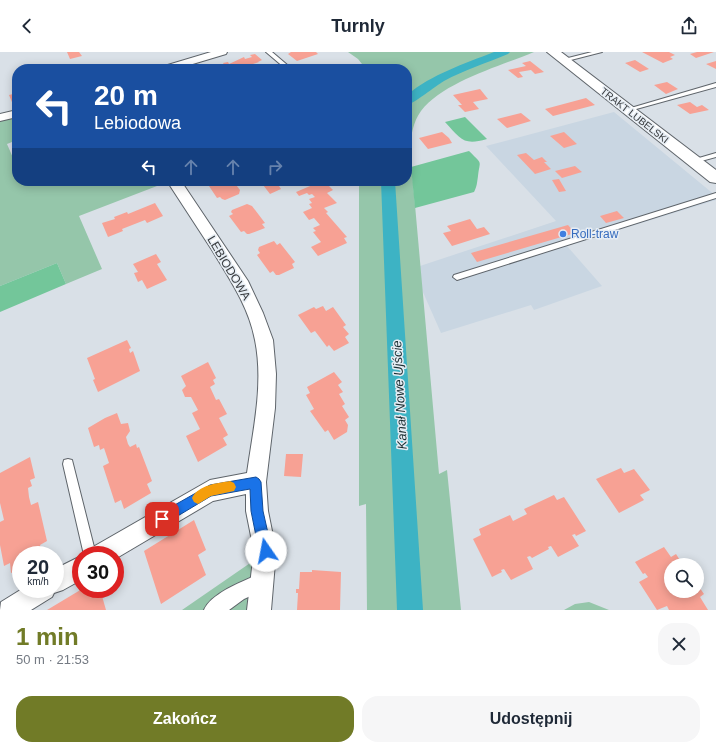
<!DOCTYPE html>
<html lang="pl">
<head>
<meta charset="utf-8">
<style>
	body { margin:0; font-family:Arial,sans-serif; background:#f6f6f7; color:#1f2937; height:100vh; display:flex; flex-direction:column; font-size:15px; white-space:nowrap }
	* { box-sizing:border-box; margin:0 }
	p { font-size:13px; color:#747a83 }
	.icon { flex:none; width:22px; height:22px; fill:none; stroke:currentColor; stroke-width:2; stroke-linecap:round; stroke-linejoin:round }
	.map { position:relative; height:558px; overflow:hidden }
	.details { display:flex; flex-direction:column; background:#fff; flex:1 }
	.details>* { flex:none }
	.hud { position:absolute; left:12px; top:12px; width:400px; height:122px; border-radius:16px; box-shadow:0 2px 10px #0003; background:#1a4fa0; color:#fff; overflow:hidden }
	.controls { position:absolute; left:664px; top:506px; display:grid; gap:8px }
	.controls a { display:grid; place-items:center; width:40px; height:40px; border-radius:50%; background:#fff; box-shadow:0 2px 10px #0003; font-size:20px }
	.speed { position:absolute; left:12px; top:494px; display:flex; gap:8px; font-size:20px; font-weight:700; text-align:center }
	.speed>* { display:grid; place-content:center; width:52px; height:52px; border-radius:50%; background:#fff; box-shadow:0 2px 10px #0003; line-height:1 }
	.speed small { font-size:10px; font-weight:400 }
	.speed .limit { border:6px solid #d22; background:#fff; color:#111 }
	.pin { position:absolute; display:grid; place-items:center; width:34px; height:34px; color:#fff; margin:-17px; border-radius:8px; box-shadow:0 2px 6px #0006 }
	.me { position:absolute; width:44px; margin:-22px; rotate:348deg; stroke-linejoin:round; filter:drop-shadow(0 0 3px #0008) }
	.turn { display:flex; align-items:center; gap:14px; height:84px; padding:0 16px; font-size:18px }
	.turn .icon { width:52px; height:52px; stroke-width:2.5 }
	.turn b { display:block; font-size:28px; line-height:34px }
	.lanes { display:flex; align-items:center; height:38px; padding:0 16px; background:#0003; justify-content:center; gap:20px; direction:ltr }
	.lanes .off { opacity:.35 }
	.round { display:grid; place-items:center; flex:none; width:42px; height:42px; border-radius:16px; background:#f6f6f7 }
	.summary { display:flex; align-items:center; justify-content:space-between; height:68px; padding:0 16px }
	h1 { font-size:24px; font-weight:700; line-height:30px; color:#717b27 }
	.cta { display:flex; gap:8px; margin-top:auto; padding:8px 16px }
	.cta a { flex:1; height:46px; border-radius:16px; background:#717b27; color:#fff; font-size:16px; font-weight:700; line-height:46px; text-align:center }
	.cta a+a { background:#f6f6f7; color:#1f2937 }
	header { display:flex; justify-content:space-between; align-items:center; height:52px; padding:0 16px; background:#fff; font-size:18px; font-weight:700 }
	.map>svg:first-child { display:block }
	.built { fill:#c9d6e2 }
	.green { fill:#95c6aa }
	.forest { fill:#73c69a }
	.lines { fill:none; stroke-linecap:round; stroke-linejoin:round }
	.canal { fill:#3db3c4; fill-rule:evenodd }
	.building { fill:#f7a194 }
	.service-casing { stroke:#5e646a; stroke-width:2 }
	.pedestrian-casing { stroke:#5e646a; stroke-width:2 }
	.minor-casing { stroke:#5e646a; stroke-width:2 }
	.tertiary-casing { stroke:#5e646a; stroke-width:2 }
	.service { fill:#fff; fill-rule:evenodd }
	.pedestrian { fill:#fff; fill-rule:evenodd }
	.minor { fill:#fff; fill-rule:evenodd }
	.tertiary { fill:#fff; fill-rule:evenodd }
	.route { fill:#1a73e8; stroke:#114b97 }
	.slow { fill:#f59e0b }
	.shop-dot { fill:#3f7fe0; stroke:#e6edf4; stroke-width:1.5 }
	.labels { text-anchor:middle; stroke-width:3; stroke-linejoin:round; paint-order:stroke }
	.far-street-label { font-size:10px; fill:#383b3e; stroke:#e6edf4 }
	.shop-label { font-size:12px; fill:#366cbe; stroke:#e6edf4; text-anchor:start }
	.street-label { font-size:12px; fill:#383b3e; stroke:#e6edf4 }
	.water-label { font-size:13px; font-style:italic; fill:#1a2e32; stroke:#e6edf4 }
</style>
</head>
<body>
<header><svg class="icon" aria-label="back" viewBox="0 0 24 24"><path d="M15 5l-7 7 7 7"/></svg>Turnly<svg class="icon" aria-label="share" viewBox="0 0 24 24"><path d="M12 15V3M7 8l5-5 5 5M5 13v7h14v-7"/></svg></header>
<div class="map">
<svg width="716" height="558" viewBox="0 0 716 558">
	<rect width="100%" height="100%" fill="#d9e0e7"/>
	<!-- built -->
	<path class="built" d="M614,60L716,144V148L567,194L602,234L534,258L531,253L441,281L422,238L420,214L556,169L486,94Z"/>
	<!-- green -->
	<path class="green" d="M348,0H534C501,14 443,30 421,59C413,70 411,83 410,97L439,422L447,418L461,558H367L366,452L359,454V129H407V17H366L358,7Z
		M17,63V67L15,68L17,75V88L7,92L17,115V129H154L157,134L79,164L102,217L66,232L57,211L0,234V68Z
		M256,507L250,558H182Z
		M589,550L609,558H564L575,552Z"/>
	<!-- forest -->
	<path class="forest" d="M465,65L487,87C463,94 461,87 445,70Z
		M469,99C483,113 480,107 478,124C477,131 477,134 474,140L415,156L411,115Z
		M57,211L66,232L0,260V234Z"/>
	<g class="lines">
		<!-- canal -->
		<path class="canal" d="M494,0H510L508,2C487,11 464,18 444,29C434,35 415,51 407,53V43C432,22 464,12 494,0Z
			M381,129H395L423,558H397Z"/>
	</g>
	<!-- building -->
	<path class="building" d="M67,0H79L82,4L70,7Z
		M291,0H316L318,2L297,9L288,2Z
		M642,0H669L675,3L670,5L673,7L663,11Z
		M697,0H714L696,6L690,2Z
		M255,2L262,8L258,10H259L238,17H229L226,16L223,11L228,10L229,12L244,5L245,7L252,5L250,3Z
		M635,8L649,17L640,20L625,11Z
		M530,9L544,20L535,22L531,18L519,20L523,25L518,26L508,18L526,14L522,11Z
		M716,9V17L706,12Z
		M279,12L285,17H272L270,15Z
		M667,30L678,37L666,42L654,33Z
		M480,37L488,47L473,50L479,57L465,60L458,53H462L453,43Z
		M17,41V54L14,55L9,43Z
		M586,46L595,53L553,64L545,57Z
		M690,50L697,55L702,53L709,58L690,62L677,53Z
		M521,61L531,69L507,76L497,67Z
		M442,80L449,86L452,91L428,97L419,86Z
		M564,80L577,92L564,96L550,84Z
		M526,101L534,108L542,105L547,110H544L551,117L535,122L517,103Z
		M575,114L582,120L562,126L555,119Z
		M559,127L566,139L559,140L552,128Z
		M209,129H233L240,138L239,142L225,148L222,147L220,145L217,146L207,131L210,130Z
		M260,129H286L287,131L279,134L281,137L270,142Z
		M322,129H329L332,132L329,134L333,138L327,141L337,151L324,156L328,160L326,161L347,185L344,186L347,191L318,204L311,195L321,190L313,180L316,179L313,176L320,173L314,166L309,168L303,160L312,156L309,152L312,151L309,147L315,145L312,142L309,143L307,141L299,144L296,140Z
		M155,151L163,164L147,171L145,168L122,177L123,179L108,185L102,171L115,167L114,165L127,160L128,162Z
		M247,152L252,154L265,171L262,172L265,176L249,182H247L244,179L241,180L229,164L233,162L231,160L232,158Z
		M617,159L624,166L606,171L600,164Z
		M470,167L477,177L484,175L490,182L452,194L443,181L451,179L447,174Z
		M568,173L575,181L477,210L471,201Z
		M274,189L277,193L280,191L295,210L292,212L294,216L279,223H276L273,219L270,221L257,203L260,201L258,198L259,195Z
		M156,202L161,210L157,212L167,228L147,237L142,228L138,230L134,221L138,220L133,212Z
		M323,254L326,259L333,255L346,273L343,275L349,282L345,285L349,291L334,299L329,293L327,295L315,279L311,281L298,263L314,255L316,257Z
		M127,288L131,296L129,297L130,301L133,299L140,319L98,340L93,328L95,327L87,306Z
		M208,310L216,326L213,328L215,332L210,335L216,348L219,347L227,362L219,366L228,383L223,386L227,393L198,410L186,384L200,377L192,361L198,358L191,345H185L182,338L186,334L181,324Z
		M334,320L342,330L338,333L343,340L339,342L345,352L342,354L349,365L345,368L348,373L347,380L334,388L328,378L325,380L310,359L314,357L306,343L310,341L307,335Z
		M117,361L121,372L128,371L130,379L126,385L128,392L130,395L136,392L137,396L139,395L152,429L147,432L151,441L124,457L121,448L115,451L103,414L109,411L104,396L100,398L99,393L94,395L88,376L105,366Z
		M286,402H303L301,425L284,424Z
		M30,405L35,426L30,428L32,434L28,436L29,445L31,453L38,450L47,489L40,493L43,503H21V517L11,521L10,511L4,514L0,493V470L4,468L0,451V421Z
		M621,416L624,421L634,417L650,438L640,443L644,448L619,461L596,427Z
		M554,443L557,448L564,445L586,479L576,484L575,482L572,483L579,494L558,505L551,494L548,495L549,497L532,506L530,504L527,505L533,517L511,528L504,517L501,518L502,520L492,525L473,487L481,483L479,477L510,463L513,469L527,462L524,457Z
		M194,468L206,498L198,503L206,523L161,552L144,499Z
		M664,495L671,505L676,502L683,513H671V539H697V532L704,542L700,545L708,558H669L667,554L657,558L639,530L648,525L645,521L643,522L635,510Z
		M312,518L341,520L340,558H297L298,541H296V537H299L300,520H312Z
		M82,537H100L106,558H47Z"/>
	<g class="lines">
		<!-- service casing -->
		<g class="service-casing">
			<path id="service" d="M266,0H272L292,17H286Z
				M592,0H602L563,10L560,8Z
				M716,31V35L629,59L624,58Z
				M716,101V105L694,111L691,109L692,108Z
				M716,141V146L457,228L453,225L454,223Z
				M68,407L72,408L73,412L96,503H84L63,412L64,408Z"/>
		</g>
		<!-- pedestrian casing -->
		<g class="pedestrian-casing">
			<path id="pedestrian" d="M262,521L268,524L271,530L268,536L244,547L229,558H204C211,541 245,528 262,521Z"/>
		</g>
		<!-- minor casing -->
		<g class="minor-casing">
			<path id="minor" d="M211,0H227L226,2L176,17H160L161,15Z
				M17,58V65L0,69V62Z
				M167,129H181L248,229L263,261L273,288L276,322L275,356L266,430L268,459L276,499L271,558H247L254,499L246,459V442L213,449L115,507V503H90L93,495L203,432L210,428L247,421C253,378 264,332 255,288C249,255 229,226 212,198C197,175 182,152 167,129Z
				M81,504V528L63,538L54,541L52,545L31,558H0L1,550L22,537H55V517Z"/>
		</g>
		<!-- tertiary casing -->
		<g class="tertiary-casing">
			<path id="tertiary" d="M547,0H561L716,118V131L710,130Z"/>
		</g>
		<!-- service -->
		<use href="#service" class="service"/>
		<!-- pedestrian -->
		<use href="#pedestrian" class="pedestrian"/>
		<!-- minor -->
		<use href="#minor" class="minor"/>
		<!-- tertiary -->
		<use href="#tertiary" class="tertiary"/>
	</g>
	<!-- route -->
	<path class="route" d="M256,425L259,427L261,430L263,459L272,499L270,504L266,505L261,504L259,499L251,459L250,437L211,444L166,471L162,473L157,471L156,467L157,463L210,433Z"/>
	<!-- slow -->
	<path class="slow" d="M230,429L234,431L236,435L234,439L211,444L198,452L194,450L192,446C198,433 218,431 230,429Z"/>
	<!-- markers -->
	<circle class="shop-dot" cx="563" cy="182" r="4"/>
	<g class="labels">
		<!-- far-street labels -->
		<g class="far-street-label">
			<text transform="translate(635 63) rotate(38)" y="4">TRAKT LUBELSKI</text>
		</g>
		<!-- shop labels -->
		<g class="shop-label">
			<text x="571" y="186">Roll-traw</text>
		</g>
		<!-- street labels -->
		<g class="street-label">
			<text transform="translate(229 216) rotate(59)" y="4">LEBIODOWA</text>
		</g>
		<!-- water labels -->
		<g class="water-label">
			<text transform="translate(399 343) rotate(-93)" y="5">Kanał Nowe Ujście</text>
		</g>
	</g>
</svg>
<div class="controls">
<a><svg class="icon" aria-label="search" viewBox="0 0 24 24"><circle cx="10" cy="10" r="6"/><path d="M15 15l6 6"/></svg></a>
</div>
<div class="speed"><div>20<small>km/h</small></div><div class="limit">30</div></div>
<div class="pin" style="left:162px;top:467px;background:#d93025"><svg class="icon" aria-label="arrive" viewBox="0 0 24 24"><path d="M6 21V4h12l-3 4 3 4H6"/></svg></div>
<svg class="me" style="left:266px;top:499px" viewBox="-20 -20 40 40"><circle r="19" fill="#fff"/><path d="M0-13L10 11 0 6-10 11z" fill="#1a73e8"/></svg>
<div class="hud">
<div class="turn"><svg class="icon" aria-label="left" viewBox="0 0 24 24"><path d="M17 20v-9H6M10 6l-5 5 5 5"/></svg><div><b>20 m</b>Lebiodowa</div></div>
<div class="lanes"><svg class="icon" aria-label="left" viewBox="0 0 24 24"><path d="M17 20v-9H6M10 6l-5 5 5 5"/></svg><svg class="icon off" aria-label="ahead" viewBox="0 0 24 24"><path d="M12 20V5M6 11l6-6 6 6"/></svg><svg class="icon off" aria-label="ahead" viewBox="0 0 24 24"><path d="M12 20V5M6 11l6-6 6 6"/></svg><svg class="icon off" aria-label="right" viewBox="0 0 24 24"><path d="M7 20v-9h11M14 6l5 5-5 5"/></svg></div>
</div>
</div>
<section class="details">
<div class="summary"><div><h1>1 min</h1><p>50 m · 21:53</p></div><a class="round"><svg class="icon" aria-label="close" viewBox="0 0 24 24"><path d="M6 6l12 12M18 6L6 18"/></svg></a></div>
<div class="cta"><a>Zakończ</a><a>Udostępnij</a></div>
</section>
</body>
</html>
